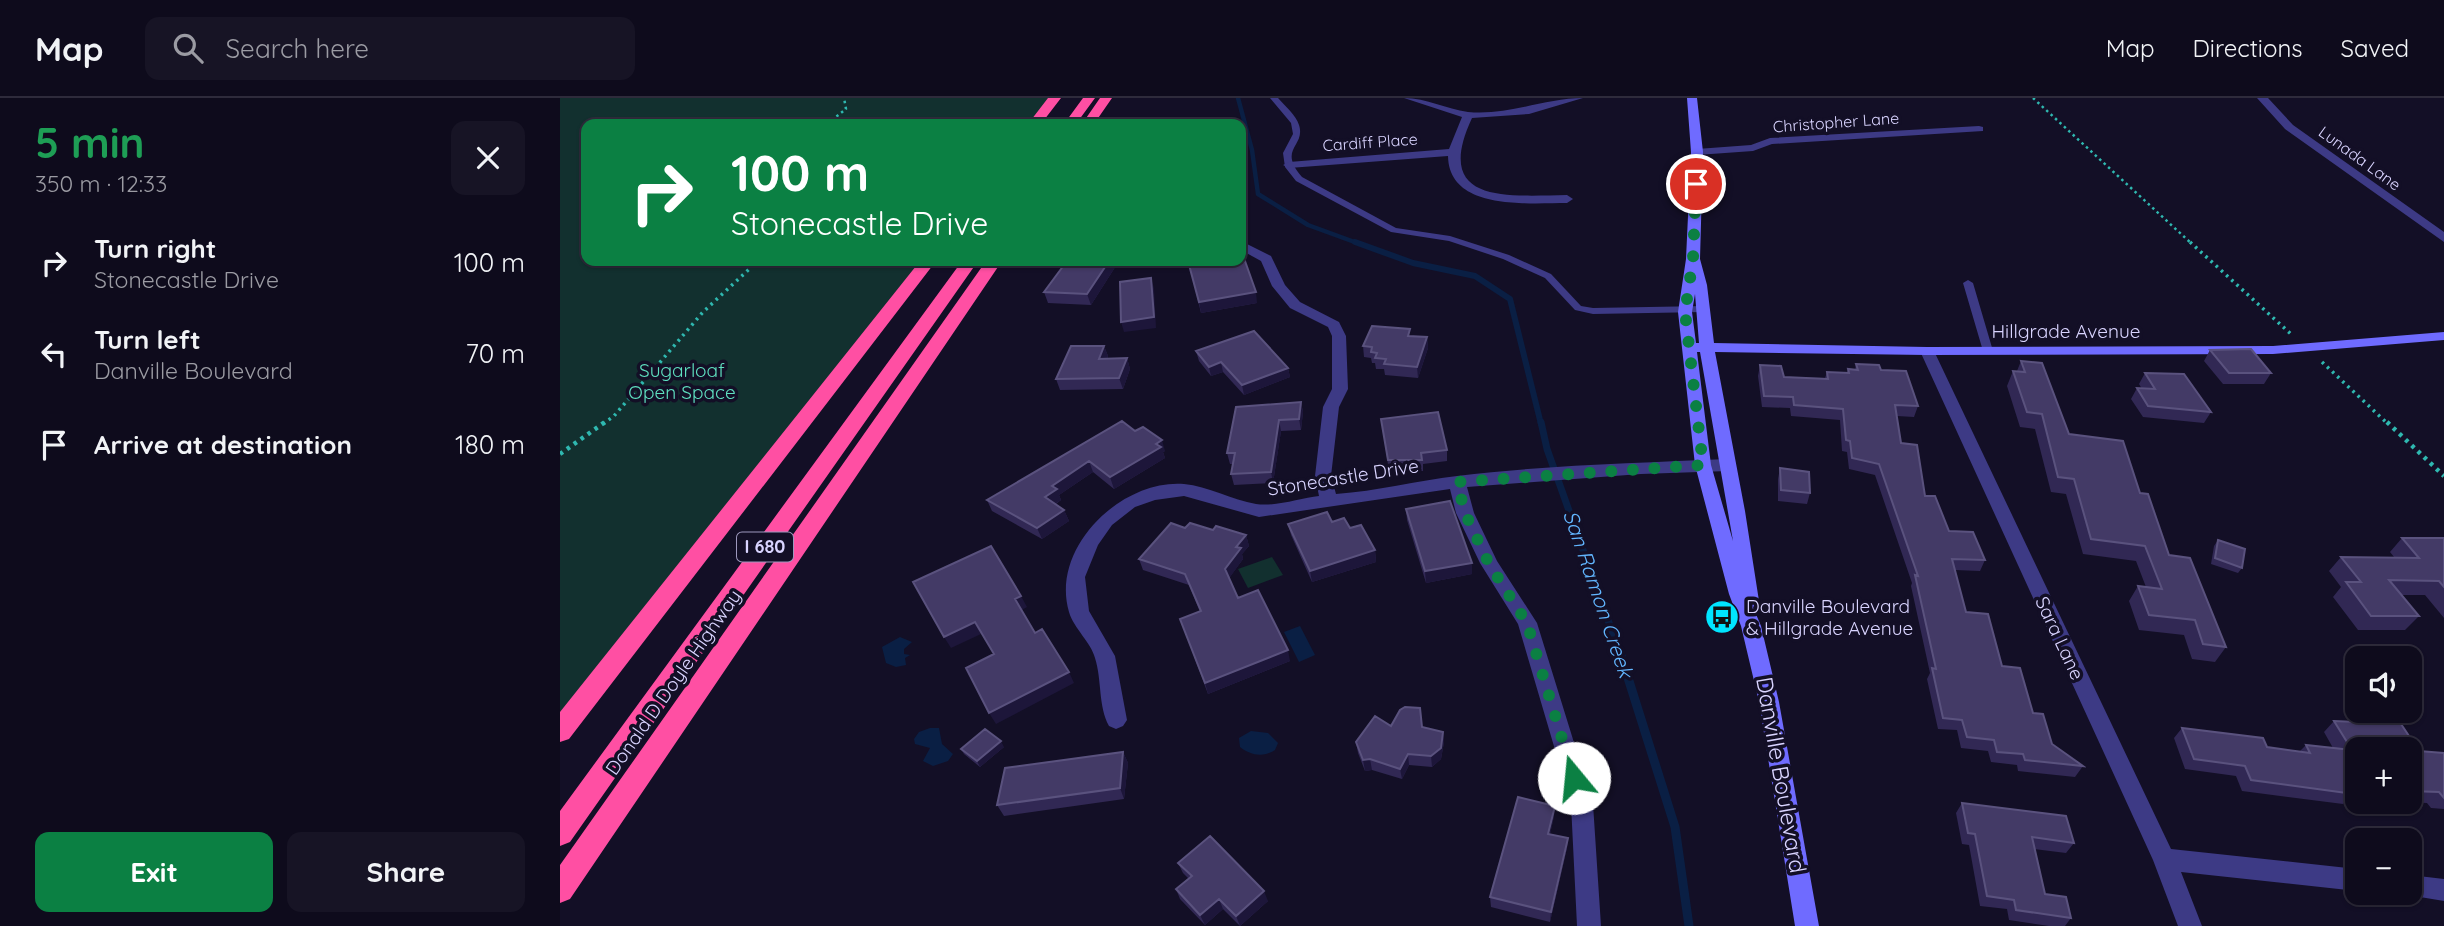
<!DOCTYPE html>
<html lang="en">
<head>
<meta charset="utf-8">
<style>
	body { margin:0; font-family:Quicksand,sans-serif; background:#171425; color:#f1f3f6; height:100vh; display:flex; flex-direction:column; font-size:26px; white-space:nowrap }
	* { box-sizing:border-box; margin:0 }
	p { font-size:23px; color:#9b9ba3 }
	.icon { flex:none; width:38px; height:38px; fill:none; stroke:currentColor; stroke-width:2; stroke-linecap:round; stroke-linejoin:round }
	.map { position:relative; flex:1; overflow:hidden }
	.panel { display:flex; flex-direction:column; background:#0e0b1c; width:560px }
	.panel>* { flex:none }
	.banner { position:absolute; left:21px; top:21px; width:665px; height:147px; border-radius:14px; box-shadow:0 2px 5px #0004,0 0 0 2px #2e2b3b; background:#0b8043; color:#fff; overflow:hidden }
	.controls { position:absolute; left:1785px; top:548px; display:grid; gap:14px }
	.controls a { display:grid; place-items:center; width:77px; height:77px; border-radius:14px; background:#0e0b1c; box-shadow:0 2px 5px #0004,0 0 0 2px #2e2b3b; font-size:35px }
	.pin { position:absolute; display:grid; place-items:center; width:60px; height:60px; color:#fff; margin:-30px; border:4px solid #fff; border-radius:50%; box-shadow:0 2px 7px #0007 }
	.me { position:absolute; width:77px; margin:-38px; rotate:343deg; stroke-linejoin:round; filter:drop-shadow(0 0 5px #0008) }
	.turn { display:flex; align-items:center; gap:24px; height:147px; padding:0 35px; font-size:32px }
	.turn .icon { width:91px; height:91px; stroke-width:2.5 }
	.turn b { display:block; font-size:49px; line-height:60px }
	.round { display:grid; place-items:center; flex:none; width:74px; height:74px; border-radius:14px; background:#171425 }
	.overview { display:flex; align-items:center; justify-content:space-between; height:119px; padding:0 35px }
	h1 { font-size:42px; font-weight:800; line-height:52px; color:#1e9e55 }
	.action { display:flex; gap:14px; margin-top:auto; padding:14px 35px }
	.action a { flex:1; height:80px; border-radius:14px; background:#0b8043; color:#fff; font-size:28px; font-weight:800; line-height:80px; text-align:center }
	.action a+a { background:#171425; color:#f1f3f6 }
	ul { padding:0; list-style:none }
	li { display:flex; align-items:center; gap:21px; height:91px; padding:0 35px }
	li div { flex:1 }
	li b { display:block; font-size:26px }
	li em { font-style:normal }
	header { display:flex; align-items:center; gap:42px; box-sizing:border-box; height:98px; padding:0 35px; background:#0e0b1c; border-bottom:2px solid #2e2b3b }
	header strong { font-size:33px }
	nav { display:flex; gap:38px; margin-inline-start:auto; font-size:24px }
	.search { width:490px; height:63px; background:#171425; display:flex; align-items:center; gap:18px; box-sizing:border-box; padding:0 24px; border-radius:14px; color:#9b9ba3; font-size:26px }
	main { display:flex; flex:1; min-height:0 }
	.map>svg:first-child { display:block }
	.green { fill:#12302f }
	.water { fill:#0a1f44 }
	.lines { fill:none; stroke-linecap:round; stroke-linejoin:round }
	.stream-far3 { stroke:#0a1f44; stroke-width:4.5 }
	.stream-far2 { stroke:#0a1f44; stroke-width:6 }
	.stream-far1 { stroke:#0a1f44; stroke-width:7 }
	.stream { stroke:#0a1f44; stroke-width:9 }
	.path-far2 { stroke:#2fb8b0; stroke-width:2.5; stroke-dasharray:2.5 3.5; stroke-linecap:butt }
	.path-far1 { stroke:#2fb8b0; stroke-width:3.5; stroke-dasharray:2.5 4.5; stroke-linecap:butt }
	.path { stroke:#2fb8b0; stroke-width:4.5; stroke-dasharray:3.5 5; stroke-linecap:butt }
	.lane { fill:#3d3a85; fill-rule:evenodd }
	.street { fill:#3d3a85; fill-rule:evenodd }
	.secondary { fill:#6f6bff; fill-rule:evenodd }
	.highway { fill:#ff4fa3; fill-rule:evenodd }
	.wall { fill:#312854 }
	.shaded-wall { fill:#1d163a }
	.building { fill:#433a66; stroke:#5a527e; stroke-width:2 }
	.route { stroke:#0b8043; stroke-width:12; stroke-dasharray:0 21.6 }
	.labels { text-anchor:middle; stroke-width:7; stroke-linejoin:round; paint-order:stroke }
	.far-street-label { font-size:16px; fill:#d9d4ff; stroke:#130f26 }
	.shield { fill:#130f26; stroke:#9e99be; stroke-width:2 }
	.shield-label { font-size:18px; font-weight:bold; fill:#d9d4ff }
	.street-label { font-size:19px; fill:#d9d4ff; stroke:#130f26 }
	.park-label { font-size:19px; fill:#5fe0c0; stroke:#130f26 }
	.poi-label { font-size:19px; fill:#d9d4ff; stroke:#130f26; text-anchor:start }
	.water-label { font-size:21px; font-style:italic; fill:#62b6ff; stroke:#130f26 }
	.near-street-label { font-size:23px; fill:#d9d4ff; stroke:#130f26 }
</style>
</head>
<body>
<header>
<strong>Map</strong>
<div class="search"><svg class="icon" aria-label="search" viewBox="0 0 24 24"><circle cx="10" cy="10" r="6"/><path d="M15 15l6 6"/></svg>Search here</div>
<nav><a>Map</a><a>Directions</a><a>Saved</a></nav>
</header>
<main>
<section class="panel">
<div class="overview"><div><h1>5 min</h1><p>350 m · 12:33</p></div><a class="round"><svg class="icon" aria-label="close" viewBox="0 0 24 24"><path d="M6 6l12 12M18 6L6 18"/></svg></a></div>
<ul>
<li><svg class="icon" aria-label="right" viewBox="0 0 24 24"><path d="M7 20v-9h11M14 6l5 5-5 5"/></svg><div><b>Turn right</b><p>Stonecastle Drive</p></div><em>100 m</em></li>
<li><svg class="icon" aria-label="left" viewBox="0 0 24 24"><path d="M17 20v-9H6M10 6l-5 5 5 5"/></svg><div><b>Turn left</b><p>Danville Boulevard</p></div><em>70 m</em></li>
<li><svg class="icon" aria-label="arrive" viewBox="0 0 24 24"><path d="M6 21V4h12l-3 4 3 4H6"/></svg><div><b>Arrive at destination</b></div><em>180 m</em></li>
</ul>
<div class="action"><a>Exit</a><a>Share</a></div>
</section>
<div class="map">
<svg width="1884" height="828" viewBox="0 0 1884 828">
	<rect width="100%" height="100%" fill="#130f26"/>
	<!-- green -->
	<path class="green" d="M0,0H495L474,26H26V163H368L0,633Z
		M712,459L723,477L688,490L678,471Z"/>
	<!-- water -->
	<path class="water" d="M740,528L755,557L739,564L724,534Z
		M340,539L352,544L344,551V556L350,557L345,560L346,567L336,569L326,565L322,549Z
		M370,630H379L382,646L393,656L388,663L373,668L363,663L370,650L355,646L354,641L359,634Z
		M691,633L708,635L718,645L715,652C703,660 690,657 680,649L679,640Z"/>
	<g class="lines">
		<!-- stream-far3 -->
		<path class="stream-far3" d="M678,0L692,52L698,96L748,127L800,146"/>
		<!-- stream-far2 -->
		<path class="stream-far2" d="M795,144L853,165L915,178L950,201L981,326"/>
		<!-- stream-far1 -->
		<path class="stream-far1" d="M981,324L987,351L1058,550"/>
		<!-- stream -->
		<path class="stream" d="M1058,548L1115,729L1129,828"/>
		<!-- path-far2 -->
		<path class="path-far2" d="M1473,0L1632,146
			M267,26L286,11L284,0"/>
		<!-- path-far1 -->
		<path class="path-far1" d="M1630,144L1732,237
			M1762,264L1828,326
			M43,326L54,318L143,214L198,163"/>
		<!-- path -->
		<path class="path" d="M1827,324L1884,378
			M0,356L45,324"/>
		<!-- lane -->
		<path class="lane" d="M710,0H718C725,8 736,17 739,27C746,49 717,50 742,79L836,130L890,138L949,157L991,176L1021,208L1033,210L1144,208L1149,211L1144,214L1033,216L1015,212L985,180L943,161L889,143L831,134L736,83L725,69L723,55L733,36L731,25Z
			M1408,182L1413,185L1433,253L1432,255H1424L1423,253L1403,185Z"/>
		<!-- street -->
		<path class="street" d="M844,0C867,0 886,11 908,14C947,18 985,0 1023,0L969,16L912,20C872,106 946,98 1007,97L1013,101L1007,105C968,105 889,113 888,58L729,70L723,67L729,64L889,51L902,19Z
			M1697,0H1708L1733,27L1884,134V144L1725,31Z
			M1419,28L1423,29V33L1212,46L1193,53L1137,57L1131,54L1137,51L1191,47L1210,40Z
			M681,143L711,158L725,187L740,204L779,224L786,238L788,291L779,309L771,378L776,396C817,393 856,383 897,378C987,367 1078,365 1168,361L1176,367L1168,373L1081,376L907,389L914,415L937,463L977,525L1033,706L1041,828H1017L1011,706L958,526L920,465L896,415L890,391L699,419L624,398L595,402L575,409L552,427L538,447L525,479L529,513L555,558L567,622L563,628L556,631L549,628C538,608 542,582 535,560C531,544 514,531 509,514C490,450 561,381 624,386C648,388 672,402 696,406C715,409 741,400 759,398L755,378L763,309L772,291V238L768,229L730,210L712,188L701,163L681,152Z
			M1367,249L1374,253L1611,751L1797,771V793L1621,774L1642,828H1618L1593,762L1360,253Z
			M1850,777L1884,781V803L1842,796L1850,794Z"/>
		<!-- secondary -->
		<path class="secondary" d="M1127,0H1137L1143,54L1140,161L1147,187L1154,245L1367,249L1713,248L1884,234V242L1713,256L1367,257L1155,254L1185,413L1199,503L1193,509L1201,528L1219,604L1259,828H1235L1199,604L1181,528L1169,496L1135,367L1118,214L1126,161L1131,54ZM1135,196L1139,245H1136L1132,214ZM1137,254H1140L1173,443L1151,367Z"/>
		<!-- highway -->
		<path class="highway" d="M488,0H501L481,26H468Z
			M523,0H535L516,26H504Z
			M540,0H552L534,26H522Z
			M360,163H376L9,641L0,644V614Z
			M402,163H418L10,744L0,748V713Z
			M426,163H442L10,801L0,805V767Z"/>
	</g>
	<!-- wall -->
	<path class="wall" d="M507,163H559L531,207L488,205L484,194Z
		M608,163H666L667,166L697,205L641,215L630,170H610Z
		M851,238L867,239L868,250L858,280L825,277L824,271H816L815,265H812L811,260L804,259L803,248Z
		M544,248L548,258L547,261L567,260L570,271L563,291L500,292L496,281Z
		M1650,252L1711,275L1704,286H1663L1644,263Z
		M636,253L728,270L730,279L684,297L663,274L651,278L639,263Z
		M1461,263L1509,336L1580,395L1609,457L1666,549L1655,564L1632,561L1624,537L1579,532L1569,503L1578,488L1586,489L1576,463L1523,456L1506,396L1491,394L1475,331L1460,329L1447,288L1453,273H1457Z
		M1296,266L1321,272L1358,308L1354,319L1337,318L1341,345L1365,398L1389,433L1425,462L1420,473L1395,472L1406,514L1473,615L1492,646L1523,668L1515,679L1458,673L1457,667L1431,664L1428,653L1401,650L1397,632L1378,631L1367,581L1370,575L1351,488L1352,485L1315,377L1289,371L1287,354L1282,353L1280,322L1231,318L1230,310L1202,309L1198,278L1200,267L1224,279L1265,280L1267,274H1287L1288,271L1295,272Z
		M1585,275L1651,314L1644,325L1583,319L1571,301L1577,290L1582,291L1579,286Z
		M741,304L743,314L741,332L721,333L713,385L674,387L671,376L673,366H670L667,355Z
		M821,321L887,352V363L863,366V373H829Z
		M575,333L605,353L603,354L605,360L554,391L533,374L499,397L501,402L496,406L504,412L509,423L482,441L432,413L427,402Z
		M1220,370L1250,395L1247,406L1218,403V381Z
		M846,411L912,476L866,485L847,422Z
		M772,424L790,430L815,452L816,464L752,484L731,437L728,426Z
		M625,430L653,432L686,437L689,448L682,456L683,461L669,480L678,500L730,563L648,596L620,521L640,514L629,487L583,472L579,461Z
		M1842,440H1884V520L1865,497H1842L1859,518L1845,532H1798L1773,499L1781,489L1769,473L1781,459H1834L1830,454Z
		M1658,442L1682,470L1678,475L1651,466L1654,448Z
		M1774,623L1859,653L1884,655V711L1871,710L1867,705L1845,704H1850V651H1797V701L1789,700L1783,706L1682,693L1676,678L1625,671L1614,640L1622,630L1707,649L1739,654L1746,647L1773,650L1764,634Z
		M862,629L883,634L884,644L881,661L872,669L849,667L842,681L812,672L805,673L798,655L796,644Z
		M444,649L420,669L404,656L401,651Z
		M563,654L568,665L564,701L444,718L437,707Z
		M1402,705L1514,745L1506,755L1474,751L1485,796L1511,820L1505,828H1489L1449,822L1447,811L1420,808L1409,747L1402,746L1396,715Z
		M994,718L990,736L1008,740L1007,750L990,824L931,809L930,799Z
		M618,765L708,803L680,828L663,811L645,827L620,801L616,791L629,781L623,775Z"/>
	<!-- shaded-wall -->
	<path class="shaded-wall" d="M549,163H559L531,207L527,196Z
		M591,180L594,190L596,230L564,234L561,224Z
		M696,194L697,205L641,215L639,204Z
		M867,239L868,250L858,280L857,269Z
		M544,248L548,258L542,271L539,261Z
		M567,260L570,271L563,291L559,280Z
		M661,264L663,274L651,278L649,269Z
		M728,270L730,279L684,297L682,287Z
		M741,304L743,314L741,332L739,321Z
		M719,322L721,333L713,385L711,374Z
		M602,342L605,353L603,354L605,360L554,391L550,379Z
		M529,363L533,374L499,397L501,402L489,410L485,399L492,388Z
		M504,412L509,423L482,441L477,430Z
		M686,437L689,448L682,456L683,461L668,482L665,471L676,449Z
		M815,452L816,464L752,484L750,473Z
		M912,465V476L866,485L865,473Z
		M461,498L467,509L460,513L455,501Z
		M415,524L421,536L391,550L384,539Z
		M728,552L730,563L648,596L645,585Z
		M509,574L514,585L436,626L429,615Z
		M883,634L884,644L881,661L872,669L871,658Z
		M441,643L444,649L420,669L417,663Z
		M563,654L568,665L564,701L560,690Z
		M848,656L849,667L842,681L840,671Z
		M810,661L812,672L805,673L803,662Z
		M995,708L994,718L988,746V736Z
		M1008,740L1007,750L990,824L991,814Z
		M704,793L708,803L680,828L676,818Z
		M659,801L663,811L645,827L640,817Z"/>
	<!-- building -->
	<path class="building" d="M507,163H549L527,196L484,194Z
		M628,163H666L667,166L685,163L696,194L639,204Z
		M591,180L594,219L561,224L560,184Z
		M812,228L850,231L848,238L867,239L857,269L824,266L826,261L815,260L817,255L811,254L812,249L803,248Z
		M694,233L728,270L682,287L661,264L649,269L636,253Z
		M511,248H544L539,261L567,260L559,280L496,281Z
		M1691,251L1711,275H1669L1650,252Z
		M1461,263L1482,265L1509,336L1563,343L1580,395L1588,396L1609,457L1630,460L1666,549L1643,546L1635,522L1589,517L1578,488L1602,491L1585,448L1531,441L1514,381L1498,379L1482,316L1467,314L1453,273L1465,274Z
		M1296,266L1319,267L1321,272L1346,273L1358,308L1335,307L1341,345L1357,347L1365,398H1375L1389,433L1413,434L1425,462L1392,461L1406,514L1428,516L1442,568L1460,570L1473,615L1483,616L1492,646L1523,668L1465,662L1463,656L1437,654L1434,642L1407,639L1402,622L1383,620L1372,570L1376,571L1355,477L1358,478L1319,366L1292,360L1290,343L1286,342L1283,311L1234,307L1233,299L1204,298L1200,267L1221,268L1224,279L1268,281L1267,274L1289,275L1288,271L1298,272Z
		M1585,275L1624,276L1651,314L1588,308L1577,290L1595,291Z
		M741,304L739,321L719,322L711,374L671,376L675,355H667L676,309Z
		M878,314L887,352L861,355L862,362H828L821,321Z
		M562,323L575,333L583,329L602,342L596,346L601,349L550,379L529,363L492,388L497,391L485,399L504,412L477,430L427,402Z
		M1220,370L1249,374L1250,395L1221,392Z
		M890,403L912,465L865,473L846,411Z
		M767,414L772,424L784,420L790,430L801,427L815,452L750,473L728,426Z
		M611,425L625,430L630,425L653,432L656,428L686,437L676,449L681,450L665,471L678,500L698,492L728,552L645,585L620,521L641,513L625,476L579,461Z
		M1842,440H1884V489L1879,483L1829,482L1859,518H1811L1786,484H1801L1781,459L1859,460Z
		M1658,442L1685,451L1682,470L1655,460Z
		M431,448L461,498L455,501L475,535L482,531L509,574L429,615L406,570L434,556L415,524L384,539L353,484Z
		M845,609L860,610L862,629L883,634L881,650L871,658L848,656L840,671L810,661L803,662L796,644L815,618L831,628L840,612Z
		M1774,623L1841,626L1859,653L1884,655V700L1879,694L1850,693V651H1797V690L1791,689L1794,696L1691,682L1685,668L1634,661L1622,630L1703,640L1707,649L1750,655L1746,647L1792,652Z
		M425,631L441,643L417,663L401,651Z
		M563,654L560,690L437,707L445,670Z
		M958,699L995,708L988,736L1008,740L991,814L930,799Z
		M1402,705L1506,718L1514,745L1472,739L1485,796L1506,799L1511,820L1456,812L1454,802L1427,798L1415,736L1408,735Z
		M650,738L704,793L676,818L659,801L640,817L616,791L632,778L618,765Z"/>
	<g class="lines">
		<!-- route -->
		<path class="route" d="M1014,680L967,525L929,466L905,415L897,384L1143,367L1125,214L1133,161L1136,86"/>
	</g>
	<!-- icons -->
	<defs>
		<g id="bus-disc" transform="scale(1.75)"><circle r="9.5" fill="#00e5ff" stroke="#130f26"/><path d="M-5-6H5V4H4V6H2V4H-2V6H-4V4H-5ZM-3.5-4V0h7V-4ZM-3.5 1.2v1.5H-2V1.2ZM2 1.2v1.5H3.5V1.2Z" fill="#111"/></g>
	</defs>
	<g fill-rule="evenodd">
		<use href="#bus-disc" x="1162" y="519"/>
	</g>
	<g class="labels">
		<!-- far-street labels -->
		<g class="far-street-label">
			<text transform="translate(1276 24) rotate(-4)" y="6">Christopher Lane</text>
			<text transform="translate(810 44) rotate(-4)" y="6">Cardiff Place</text>
			<text transform="translate(1800 60) rotate(36)" y="6">Lunada Lane</text>
		</g>
		<!-- shield labels -->
		<rect class="shield" x="177" y="434.5" width="56" height="29" rx="5"/>
		<g class="shield-label">
			<text x="205" y="455">I 680</text>
		</g>
		<!-- street labels -->
		<g class="street-label">
			<text x="1506" y="240">Hillgrade Avenue</text>
			<text transform="translate(783 379) rotate(-9)" y="7">Stonecastle Drive</text>
			<text transform="translate(1500 540) rotate(65)" y="7">Sara Lane</text>
			<text transform="translate(113 584) rotate(-55)" y="7">Donald D Doyle Highway</text>
		</g>
		<!-- park labels -->
		<g class="park-label">
			<text x="122" y="279">Sugarloaf<tspan x="122" dy="22">Open Space</tspan></text>
		</g>
		<!-- poi labels -->
		<g class="poi-label">
			<text x="1186" y="515">Danville Boulevard<tspan x="1186" dy="22">&amp; Hillgrade Avenue</tspan></text>
		</g>
		<!-- water labels -->
		<g class="water-label">
			<text transform="translate(1038 496) rotate(71)" y="7">San Ramon Creek</text>
		</g>
		<!-- near-street labels -->
		<g class="near-street-label">
			<text transform="translate(1221 677) rotate(80)" y="8">Danville Boulevard</text>
		</g>
	</g>
</svg>
<div class="controls">
<a><svg class="icon" aria-label="sound" viewBox="0 0 24 24"><path d="M4 9h4l5-4v14l-5-4H4zM17 9q2 3 0 6"/></svg></a>
<a>+</a>
<a>−</a>
</div>
<div class="pin" style="left:1136px;top:86px;background:#d93025"><svg class="icon" aria-label="arrive" viewBox="0 0 24 24"><path d="M6 21V4h12l-3 4 3 4H6"/></svg></div>
<svg class="me" style="left:1014px;top:680px" viewBox="-20 -20 40 40"><circle r="19" fill="#fff"/><path d="M0-13L10 11 0 6-10 11z" fill="#0b8043"/></svg>
<div class="banner">
<div class="turn"><svg class="icon" aria-label="right" viewBox="0 0 24 24"><path d="M7 20v-9h11M14 6l5 5-5 5"/></svg><div><b>100 m</b>Stonecastle Drive</div></div>
</div>
</div>
</main>
</body>
</html>
